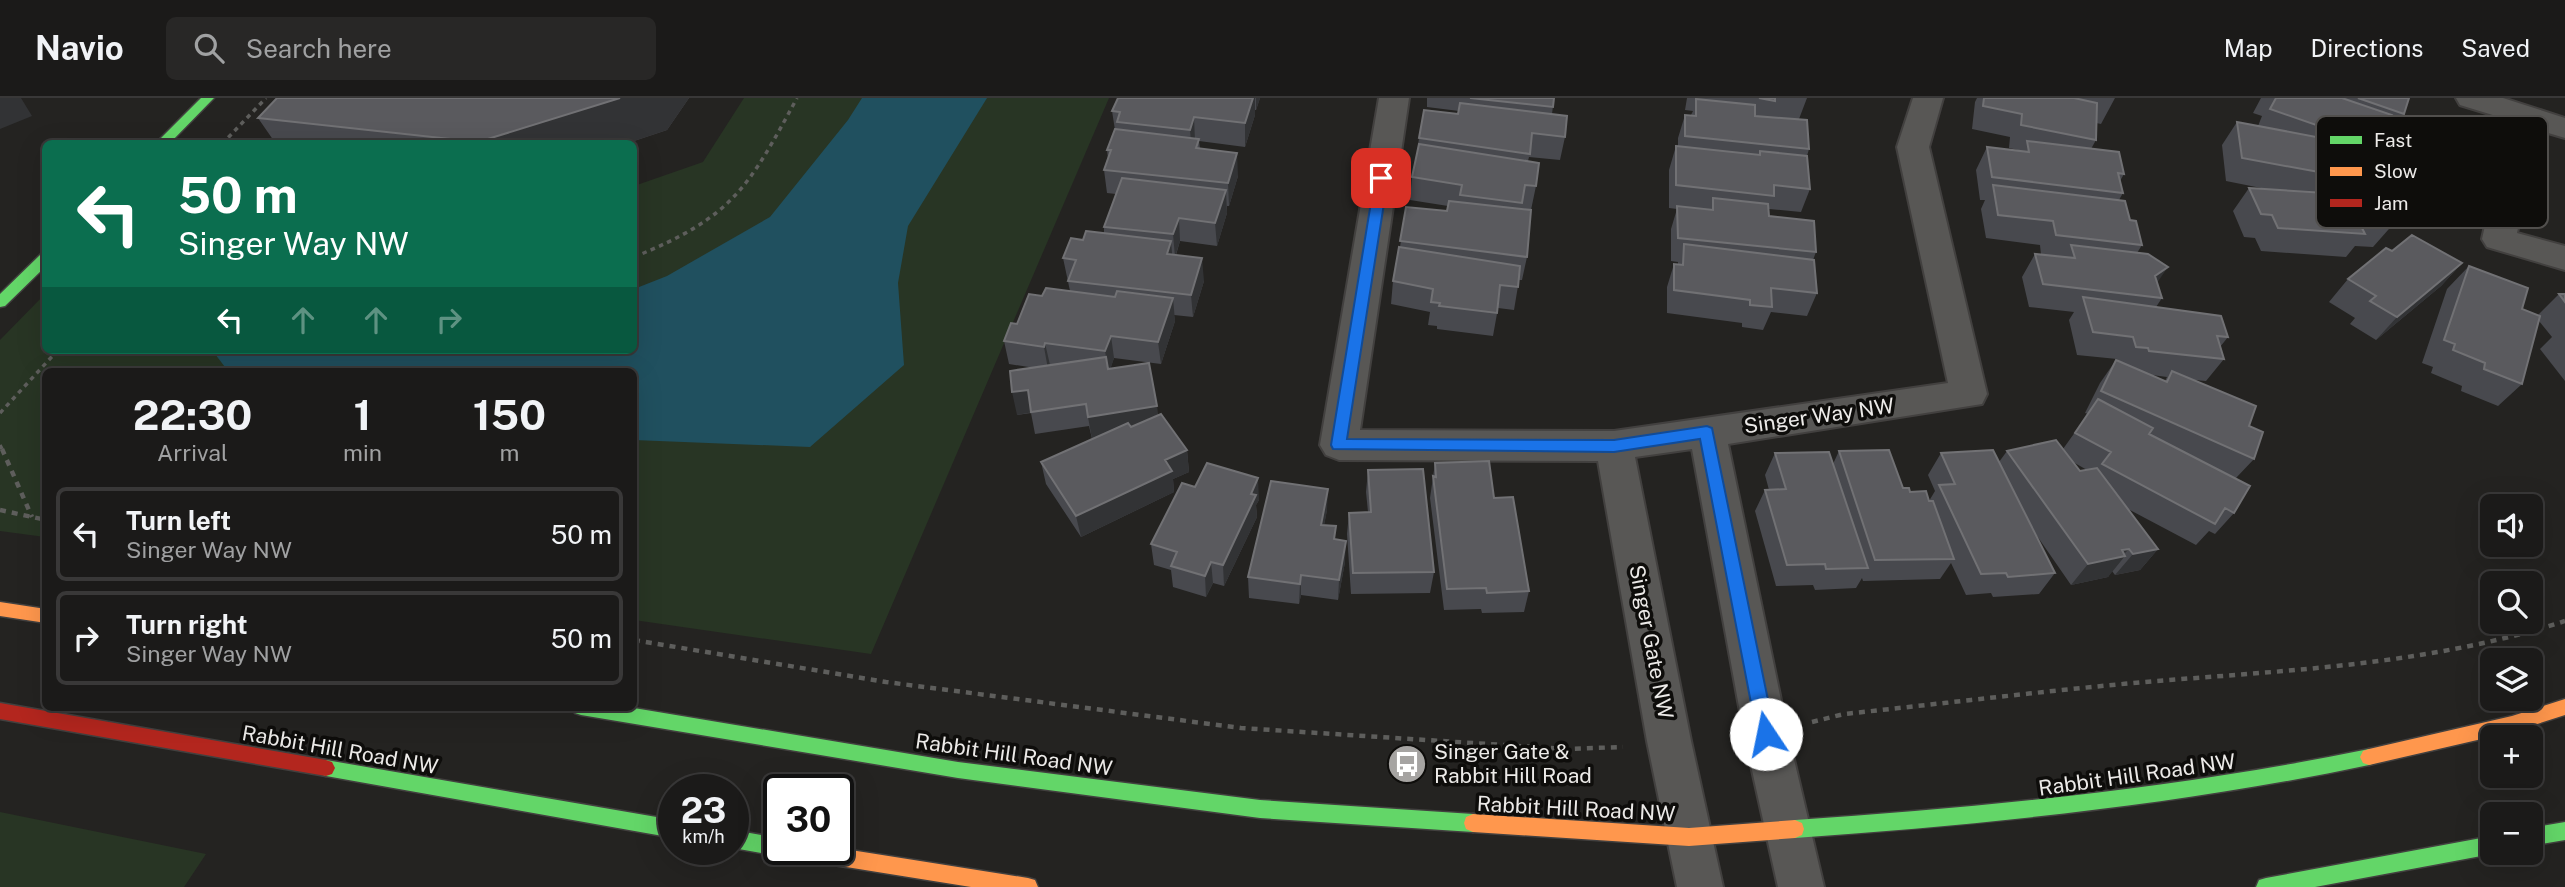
<!DOCTYPE html>
<html lang="en">
<head>
<meta charset="utf-8">
<style>
	body { margin:0; font-family:"Public Sans",sans-serif; background:#282726; color:#f1f3f6; height:100vh; display:flex; flex-direction:column; font-size:26px; white-space:nowrap }
	* { box-sizing:border-box; margin:0 }
	p { font-size:23px; color:#a0a1a2 }
	.icon { flex:none; width:38px; height:38px; fill:none; stroke:currentColor; stroke-width:2; stroke-linecap:round; stroke-linejoin:round }
	.map { position:relative; flex:1; overflow:hidden }
	.drawer { position:absolute; left:42px; top:270px; width:595px; height:343px; display:flex; flex-direction:column; background:#1b1a19; border-radius:10px; box-shadow:0 7px 28px #0002,0 0 0 2px #393838 }
	.drawer>* { flex:none }
	.guide { position:absolute; left:42px; top:42px; width:595px; height:214px; border-radius:10px; box-shadow:0 7px 28px #0002,0 0 0 2px #393838; background:#0b6e4f; color:#fff; overflow:hidden }
	.fabs { position:absolute; left:2480px; top:396px; display:grid; gap:14px }
	.fabs a { display:grid; place-items:center; width:63px; height:63px; border-radius:10px; background:#1b1a19; box-shadow:0 7px 28px #0002,0 0 0 2px #393838; font-size:35px }
	.speed { position:absolute; left:658px; top:676px; display:flex; gap:14px; font-size:35px; font-weight:700; text-align:center }
	.speed>* { display:grid; place-content:center; width:91px; height:91px; border-radius:50%; background:#1b1a19; box-shadow:0 7px 28px #0002,0 0 0 2px #393838; line-height:1 }
	.speed small { font-size:18px; font-weight:400 }
	.speed .limit { border:4px solid #111; border-radius:10px; background:#fff; color:#111 }
	.pin { position:absolute; display:grid; place-items:center; width:60px; height:60px; color:#fff; margin:-30px; border-radius:14px; box-shadow:0 4px 10px #0006 }
	.me { position:absolute; width:77px; margin:-38px; rotate:349deg; stroke-linejoin:round; filter:drop-shadow(0 0 5px #0008) }
	.turn { display:flex; align-items:center; gap:24px; height:147px; padding:0 21px; font-size:32px }
	.turn .icon { width:91px; height:91px; stroke-width:2.5 }
	.turn b { display:block; font-size:49px; line-height:60px }
	.lanes { display:flex; align-items:center; height:66px; padding:0 21px; background:#0003; justify-content:center; gap:35px; direction:ltr }
	.lanes .off { opacity:.35 }
	.eta { display:flex; justify-content:space-evenly; align-items:center; height:119px; text-align:center }
	.eta b { font-size:42px; font-weight:700; line-height:49px }
	ul { padding:0; list-style:none }
	li { display:flex; align-items:center; gap:21px; height:94px; margin:0 14px 10px; padding:0 7px; border:4px solid #393838; border-radius:10px }
	li div { flex:1 }
	li b { display:block; font-size:26px }
	li em { font-style:normal }
	header { display:flex; align-items:center; gap:42px; box-sizing:border-box; height:98px; padding:0 35px; background:#1b1a19; border-bottom:2px solid #393838 }
	header strong { font-size:33px }
	nav { display:flex; gap:38px; margin-inline-start:auto; font-size:24px }
	.search { width:490px; height:63px; background:#282726; display:flex; align-items:center; gap:18px; box-sizing:border-box; padding:0 24px; border-radius:10px; color:#a0a1a2; font-size:26px }
	.map>svg:first-child { display:block }
	.green { fill:#283524 }
	.water { fill:#20505f }
	.lines { fill:none; stroke-linecap:round; stroke-linejoin:round }
	.street-casing { stroke:#42403f; stroke-width:4 }
	.fast-casing { stroke:#42403f; stroke-width:3 }
	.slow-casing { stroke:#42403f; stroke-width:3 }
	.jam-casing { stroke:#42403f; stroke-width:3 }
	.path-far1 { stroke:#5e5e5c; stroke-width:3.5; stroke-dasharray:4.5 4.5; stroke-linecap:butt }
	.path { stroke:#5e5e5c; stroke-width:4.5; stroke-dasharray:6 6; stroke-linecap:butt }
	.street { fill:#585755; fill-rule:evenodd }
	.fast { fill:#63d668; fill-rule:evenodd }
	.slow { fill:#ff974d; fill-rule:evenodd }
	.jam { fill:#b3261e; fill-rule:evenodd }
	.wall { fill:#48494e; fill-rule:evenodd }
	.shaded-wall { fill:#323335 }
	.building { fill:#5a5a5e; stroke:#717174; stroke-width:2 }
	.route { fill:#1a73e8; stroke:#114b97; stroke-width:2 }
	.labels { text-anchor:middle; stroke-width:7; stroke-linejoin:round; paint-order:stroke }
	.street-label { font-size:21px; fill:#eceae8; stroke:#0e0d0b }
	.poi-label { font-size:21px; fill:#eceae8; stroke:#0e0d0b; text-anchor:start }
	.key { fill:#0e0d0b; stroke:#514f4d; stroke-width:2 }
	.key-label { font-size:19px; fill:#eceae8 }
</style>
</head>
<body>
<header>
<strong>Navio</strong>
<div class="search"><svg class="icon" aria-label="search" viewBox="0 0 24 24"><circle cx="10" cy="10" r="6"/><path d="M15 15l6 6"/></svg>Search here</div>
<nav><a>Map</a><a>Directions</a><a>Saved</a></nav>
</header>
<div class="map">
<svg width="2565" height="789" viewBox="0 0 2565 789">
	<rect width="100%" height="100%" fill="#242321"/>
	<!-- green -->
	<path class="green" d="M744,0H1109L871,556L634,522V273H46L45,439L0,433V242L45,196L46,252H634V88L703,64Z
		M0,714L206,756L184,789H0Z"/>
	<!-- water -->
	<path class="water" d="M862,0H987L908,128L898,185L904,267L810,349L634,342V273H228L212,252H634V191L667,178L770,119L848,22Z"/>
	<g class="lines">
		<!-- street casing -->
		<g class="street-casing">
			<path id="street" d="M1379,0H1409L1360,332L1614,333L1948,285L1897,49L1913,0H1943L1929,49L1987,296L1982,306L1728,346L1788,636L1824,789H1778L1744,636L1692,351L1635,359L1691,643L1723,789H1677L1647,643L1598,363L1339,362L1326,357L1320,347Z
				M2456,0H2503L2565,20V40L2538,32L2517,135L2565,148V172L2487,149L2482,141L2509,22L2460,7Z"/>
		</g>
		<!-- fast casing -->
		<g class="fast-casing">
			<path id="fast" d="M201,0H214L169,46H155Z
				M46,154V168L5,208L0,209V196L41,156Z
				M572,609H628L958,664L1260,702L1473,716L1480,719L1482,725L1480,731L1473,734L1260,720L958,680L581,617L575,615Z
				M2369,651L2375,653L2378,659L2375,665L2369,667C2179,707 1988,726 1795,740L1788,737L1786,731L1788,725L1795,722C1988,709 2179,690 2369,651Z
				M326,662L674,722V740L326,678L320,676L317,670L320,664Z
				M2565,724V742L2530,748V730Z
				M733,732L779,740V751H788L786,755L779,758L733,750Z
				M2492,738V754H2496L2492,756L2315,789H2256L2259,782L2266,780Z"/>
		</g>
		<!-- slow casing -->
		<g class="slow-casing">
			<path id="slow" d="M0,504L46,511V525L0,518Z
				M2565,601V617L2512,634L2369,667L2363,665L2360,659L2363,653L2369,651L2512,618Z
				M1473,716L1689,730L1795,722L1802,725L1804,731L1802,737L1795,740L1689,748L1473,734L1466,731L1464,725L1466,719Z
				M838,750L1028,780L1035,782L1038,789H971L790,760L783,757L781,751Z"/>
		</g>
		<!-- jam casing -->
		<g class="jam-casing">
			<path id="jam" d="M0,605L326,662L332,664L335,670L332,676L326,678L0,621Z"/>
		</g>
		<!-- path-far1 -->
		<path class="path-far1" d="M222,46L266,0
			M634,159C733,119 748,90 797,0
			M0,315L58,252
			M0,347L3,353"/>
		<!-- path -->
		<path class="path" d="M2,351L32,419
			M0,412L46,422
			M634,542L886,584L1241,630L1565,651L1623,649
			M1812,624L1844,616C1948,605 2052,592 2156,583C2295,572 2432,566 2565,523"/>
		<!-- street -->
		<use href="#street" class="street"/>
		<!-- fast -->
		<use href="#fast" class="fast"/>
		<!-- slow -->
		<use href="#slow" class="slow"/>
		<!-- jam -->
		<use href="#jam" class="jam"/>
	</g>
	<!-- wall -->
	<path class="wall" d="M277,0H689L667,32L625,46H276L258,20Z
		M1118,0H1260L1256,12H1255V17L1245,49L1199,43L1200,51L1238,78L1229,108H1227V115L1217,148L1180,143L1176,157L1204,183L1193,219L1174,217L1175,223L1161,266L1114,260L1110,271L1158,317L1187,352L1189,374L1173,381L1174,394L1081,439L1046,386L1041,364L1092,341L1089,328L1035,336L1031,315L1017,317L1035,270L1009,266L1004,243L1017,226L1042,198L1070,193L1063,160L1083,142L1104,135V129L1116,96L1107,95L1104,72L1108,61L1107,52L1115,32L1112,13Z
		M1427,0H1554L1552,16L1565,39L1560,62L1529,59L1528,63L1536,88L1531,112L1521,111L1527,159L1522,182H1519L1514,212L1498,210L1493,238L1437,231V228L1428,227L1430,214L1391,206L1393,183L1400,149L1406,109L1447,113L1448,108L1410,102L1412,79L1417,56L1419,40L1458,16L1459,13L1427,9Z
		M1685,0H1807L1799,21L1809,51L1807,58L1810,91L1801,114L1769,111L1768,113L1769,118L1816,154L1813,162L1817,195L1807,218L1771,214L1763,232L1742,229V225L1667,215V189L1674,166L1678,167V164L1671,163V131L1677,111L1669,110V72L1676,48L1678,49V40L1685,17H1691L1693,13L1685,12L1687,0Z
		M1977,0H2115L2101,26L2096,25V42L2091,51L2124,76L2120,83L2123,95L2119,102L2130,122L2142,147L2137,155L2157,184L2162,200L2156,209L2228,239L2220,249L2224,261L2206,283L2194,282L2249,328L2254,361L2236,380L2234,415L2215,436L2209,433L2196,447L2128,411L2158,451L2140,472L2115,477L2112,473L2108,479L2071,487L2035,435L2055,475L2039,496L1993,499L1991,495L1966,497L1951,465L1940,481L1863,483L1862,480L1856,490L1815,492L1813,487L1776,488L1755,413L1765,392H1769L1765,377L1775,355L1833,366L1839,353L1903,390L1929,403L1935,393L1928,377L1941,355L1999,364L2007,353L2063,351L2088,316L2085,315L2100,285L2116,262L2118,263L2117,261L2077,257L2069,222L2074,214L2029,209L2022,179L2035,156L2041,157L2040,147L1986,140L1981,111L1985,102H1980L1976,72L1987,49L2022,53L2009,50L2010,39L1972,31L1975,4ZM2152,277L2167,279L2165,283ZM2073,364L2087,372L2080,373Z
		M2261,0H2409L2404,16L2385,39L2384,38L2383,42L2365,65L2368,83L2362,91L2396,123L2373,149L2355,148L2346,159L2261,153L2255,140L2244,139L2233,113L2249,90L2266,91L2226,83L2222,47L2237,24L2258,28L2262,18L2253,15Z
		M2392,153L2462,165L2441,188L2376,242L2350,226L2355,220L2329,204L2348,181Z
		M2469,168L2522,211L2538,217L2559,196H2565V283L2540,251L2552,239L2539,223L2522,286L2498,308L2461,293L2462,288L2431,275L2433,269L2422,265L2447,191Z
		M1435,365L1494,400L1529,493L1524,514L1482,515L1481,511L1444,512L1430,400Z
		M1368,372L1434,474L1430,495L1351,496L1347,436L1349,415L1368,414L1366,394Z
		M1195,389L1259,402L1256,407L1257,419L1224,488L1213,485L1206,499L1173,489L1171,472L1154,467L1151,446Z
		M1327,412L1324,427L1335,441L1345,464L1338,502L1301,497L1299,506L1249,500L1248,479Z"/>
	<!-- shaded-wall -->
	<path class="shaded-wall" d="M0,0H21L32,18L0,31Z
		M620,0H689L667,32L625,46H478V44Z
		M1253,0H1255V17L1245,49V25Z
		M1256,0H1260L1256,12Z
		M1194,19L1195,43L1192,56L1190,32Z
		M1237,55L1238,78L1229,108L1228,85Z
		M1226,92L1227,115L1217,148L1215,125Z
		M1179,120L1180,143L1175,159L1173,136Z
		M1171,143L1173,166L1167,156Z
		M1202,160L1204,183L1193,219L1191,197Z
		M2462,165L2441,188L2376,242L2397,219Z
		M2168,169L2152,192L2155,178Z
		M1173,200L1175,223L1161,266L1158,244Z
		M1111,238L1114,260L1109,276L1105,253Z
		M1045,245L1050,267L1048,271L1044,249Z
		M1028,292L1033,314L1017,317L1012,294Z
		M1157,308L1160,330L1092,341L1088,319Z
		M1187,352L1189,374L1173,381L1174,394L1081,439L1076,418L1165,362Z
		M1258,380L1259,402L1256,407L1257,419L1224,488L1223,467L1251,396Z
		M1328,391L1327,412L1320,448L1321,427Z
		M1346,443L1345,464L1338,502L1339,482Z
		M2129,451L2122,458H2125L2108,479L2071,487L2088,466L2122,452Z
		M2158,451L2140,472L2115,477L2133,456Z
		M1211,464L1213,485L1206,499L1205,478Z
		M1301,477V497L1299,506L1300,486Z"/>
	<!-- building -->
	<path class="building" d="M277,0H620L478,44L258,20Z
		M1118,0H1253L1245,25L1194,19L1190,32L1117,24L1120,14L1112,13Z
		M1470,0H1554L1553,9Z
		M1759,0H1775V3Z
		M1984,0H2074L2097,5L2096,42L2021,27L2022,16L1983,8Z
		M2276,0H2342L2392,17L2383,42L2348,30L2345,37L2270,11Z
		M2358,0H2409L2404,16Z
		M1696,1L1755,7V18L1807,22L1809,51L1685,38V17L1696,18Z
		M1460,5L1567,18L1565,39L1532,35L1530,56L1419,40L1424,12L1458,16Z
		M2237,24L2327,41L2329,49L2362,55L2368,83L2242,60Z
		M1115,31L1199,41L1196,50L1237,55L1228,85L1104,72L1111,52H1107Z
		M2027,43L2119,54L2124,76L2118,75L2123,95L1992,79L1987,49L2029,54Z
		M1419,46L1539,65L1536,88L1525,87L1522,105L1460,97L1462,87L1412,79Z
		M1676,48L1760,57V53L1807,58L1810,91L1774,87V98L1676,87Z
		M1122,80L1226,92L1215,125L1179,120L1173,136L1104,129Z
		M1993,87L2125,103L2130,122L2136,123L2142,147L2056,137L2053,123L1998,117Z
		M2249,90L2340,96L2337,90L2379,92L2396,123H2391L2393,126L2359,124L2365,136L2278,130L2272,117L2261,116Z
		M1713,100L1768,106L1769,118L1814,123L1816,154L1678,140L1677,108L1713,112Z
		M1449,103L1531,112L1527,159L1400,143L1406,109L1447,113Z
		M1086,133L1171,143L1167,156L1202,160L1191,197L1068,183L1076,162L1063,160L1071,140L1083,142Z
		M2412,137L2462,165L2397,219L2370,203L2376,198L2348,181L2386,150L2392,153Z
		M1684,146L1814,162L1817,195L1771,190L1772,209L1750,207V202L1674,192V166L1683,167Z
		M2071,147L2148,156L2168,169L2155,178L2162,200L2043,186L2035,156L2075,160Z
		M1399,149L1520,168L1518,189L1500,187L1497,215L1439,208L1440,205L1431,204L1433,191L1393,183Z
		M2469,168L2528,190L2522,211L2540,218L2522,286L2484,271L2485,265L2453,252L2455,246L2444,242Z
		M1046,190L1115,199L1117,193L1173,200L1158,244L1111,238L1105,253L1045,245L1044,249L1004,243L1011,225L1017,226L1029,196L1042,198Z
		M2559,196H2565V204Z
		M2083,199L2221,218L2228,239L2217,238L2224,261L2149,253L2148,250L2136,249L2133,239L2093,234Z
		M1106,259L1108,271L1149,265L1157,308L1088,319L1086,306L1031,314L1028,292L1012,294L1010,273Z
		M2116,262L2167,284L2172,273L2256,308L2249,328L2263,334L2254,361L2101,293Z
		M2098,301L2153,330L2149,336L2250,388L2234,415L2225,410L2215,426L2102,366L2111,354L2075,335Z
		M1161,316L1187,352L1165,362L1172,373L1076,418L1041,364L1128,325L1131,329Z
		M2056,342L2080,373L2097,370L2158,451L2133,456L2129,451L2122,452L2125,458L2088,466L2007,353Z
		M1889,352L1903,390H1909L1910,394L1926,393L1929,403H1933L1954,461L1875,462L1839,353Z
		M1993,352L2055,475L2008,479L2006,475L1981,476L1939,387L1955,386L1941,355Z
		M1829,354L1868,470L1826,471L1825,466L1787,467L1765,392L1786,391L1775,355Z
		M1489,363L1494,400L1513,399L1529,493L1487,495L1486,490L1447,491L1433,378L1436,379L1435,365Z
		M1207,365L1258,380L1251,396L1256,397L1223,467L1211,464L1205,478L1171,468L1177,454L1151,446L1182,385L1195,389Z
		M1423,371L1434,474L1353,475L1349,415L1371,414L1368,372Z
		M1271,383L1328,391L1321,427L1336,428L1334,441L1346,443L1339,482L1301,477L1300,486L1248,479Z"/>
	<!-- route -->
	<path class="route" d="M1381,76L1388,80L1347,341L1614,342L1707,328L1712,330L1775,636L1773,642L1766,644L1760,642L1757,636L1700,341L1614,354L1333,351L1331,347L1375,80Z"/>
	<!-- icons -->
	<defs>
		<g id="bus-disc" transform="scale(2.0125)"><circle r="9.5" fill="#a6a4a2" stroke="#0e0d0b"/><path d="M-5-6H5V4H4V6H2V4H-2V6H-4V4H-5ZM-3.5-4V0h7V-4ZM-3.5 1.2v1.5H-2V1.2ZM2 1.2v1.5H3.5V1.2Z" fill="#fff"/></g>
	</defs>
	<g fill-rule="evenodd">
		<use href="#bus-disc" x="1407" y="666"/>
	</g>
	<g class="labels">
		<!-- street labels -->
		<g class="street-label">
			<text transform="translate(1819 318) rotate(-8)" y="7">Singer Way NW</text>
			<text transform="translate(1651 544) rotate(79)" y="7">Singer Gate NW</text>
			<text transform="translate(340 652) rotate(10)" y="7">Rabbit Hill Road NW</text>
			<text transform="translate(1014 657) rotate(8)" y="7">Rabbit Hill Road NW</text>
			<text transform="translate(2137 677) rotate(-8)" y="7">Rabbit Hill Road NW</text>
			<text transform="translate(1576 711) rotate(3)" y="7">Rabbit Hill Road NW</text>
		</g>
		<!-- poi labels -->
		<g class="poi-label">
			<text x="1434" y="661">Singer Gate &amp;<tspan x="1434" dy="24">Rabbit Hill Road</tspan></text>
		</g>
	</g>
	<!-- legend -->
	<rect x="2316" y="18" width="232" height="112" rx="10" class="key"/>
	<rect x="2330" y="38" width="32" height="8" fill="#63d668"/>
	<rect x="2330" y="69" width="32" height="9" fill="#ff974d"/>
	<rect x="2330" y="101" width="32" height="8" fill="#b3261e"/>
	<g class="key-label">
		<text x="2374" y="49">Fast</text>
		<text x="2374" y="80">Slow</text>
		<text x="2374" y="112">Jam</text>
	</g>
</svg>
<div class="fabs">
<a><svg class="icon" aria-label="sound" viewBox="0 0 24 24"><path d="M4 9h4l5-4v14l-5-4H4zM17 9q2 3 0 6"/></svg></a>
<a><svg class="icon" aria-label="search" viewBox="0 0 24 24"><circle cx="10" cy="10" r="6"/><path d="M15 15l6 6"/></svg></a>
<a><svg class="icon" aria-label="layers" viewBox="0 0 24 24"><path d="M12 4l9 5-9 5-9-5zM3 14l9 5 9-5"/></svg></a>
<a>+</a>
<a>−</a>
</div>
<div class="speed"><div>23<small>km/h</small></div><div class="limit">30</div></div>
<div class="pin" style="left:1381px;top:80px;background:#d93025"><svg class="icon" aria-label="arrive" viewBox="0 0 24 24"><path d="M6 21V4h12l-3 4 3 4H6"/></svg></div>
<svg class="me" style="left:1766px;top:636px" viewBox="-20 -20 40 40"><circle r="19" fill="#fff"/><path d="M0-13L10 11 0 6-10 11z" fill="#1a73e8"/></svg>
<div class="guide">
<div class="turn"><svg class="icon" aria-label="left" viewBox="0 0 24 24"><path d="M17 20v-9H6M10 6l-5 5 5 5"/></svg><div><b>50 m</b>Singer Way NW</div></div>
<div class="lanes"><svg class="icon" aria-label="left" viewBox="0 0 24 24"><path d="M17 20v-9H6M10 6l-5 5 5 5"/></svg><svg class="icon off" aria-label="ahead" viewBox="0 0 24 24"><path d="M12 20V5M6 11l6-6 6 6"/></svg><svg class="icon off" aria-label="ahead" viewBox="0 0 24 24"><path d="M12 20V5M6 11l6-6 6 6"/></svg><svg class="icon off" aria-label="right" viewBox="0 0 24 24"><path d="M7 20v-9h11M14 6l5 5-5 5"/></svg></div>
</div>
<section class="drawer">
<div class="eta">
<div><b>22:30</b><p>Arrival</p></div>
<div><b>1</b><p>min</p></div>
<div><b>150</b><p>m</p></div>
</div>
<ul>
<li><svg class="icon" aria-label="left" viewBox="0 0 24 24"><path d="M17 20v-9H6M10 6l-5 5 5 5"/></svg><div><b>Turn left</b><p>Singer Way NW</p></div><em>50 m</em></li>
<li><svg class="icon" aria-label="right" viewBox="0 0 24 24"><path d="M7 20v-9h11M14 6l5 5-5 5"/></svg><div><b>Turn right</b><p>Singer Way NW</p></div><em>50 m</em></li>
</ul>
</section>
</div>
</body>
</html>
